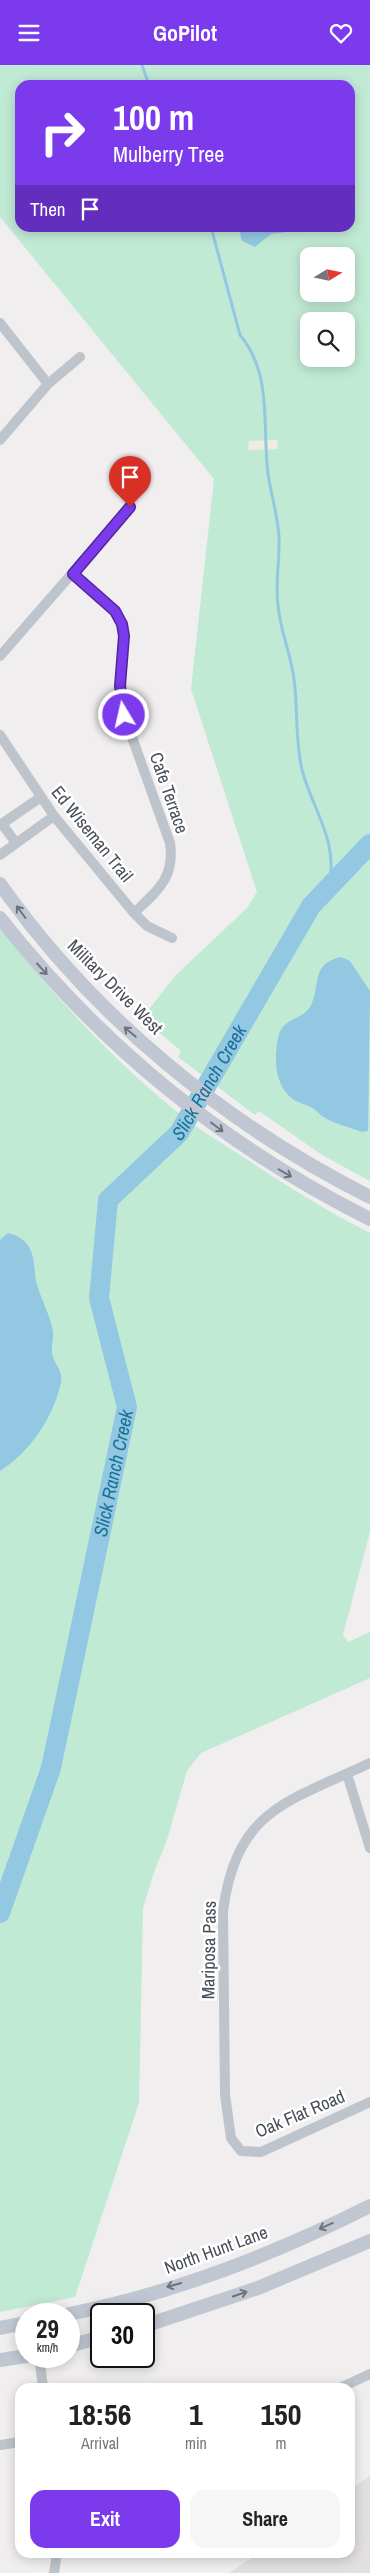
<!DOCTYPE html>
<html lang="en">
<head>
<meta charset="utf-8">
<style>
	body { margin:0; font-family:"Archivo Narrow",sans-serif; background:#f6f6f6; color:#222; height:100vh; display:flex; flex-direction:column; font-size:19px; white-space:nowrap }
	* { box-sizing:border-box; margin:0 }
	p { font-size:16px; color:#767676 }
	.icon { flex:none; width:28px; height:28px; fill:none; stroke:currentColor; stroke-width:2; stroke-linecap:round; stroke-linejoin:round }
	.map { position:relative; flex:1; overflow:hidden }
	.side { position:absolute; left:15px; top:2318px; width:340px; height:175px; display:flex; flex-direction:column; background:#fff; border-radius:15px; box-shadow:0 2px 12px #0003 }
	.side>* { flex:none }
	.guide { position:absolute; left:15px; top:15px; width:340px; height:152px; border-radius:15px; box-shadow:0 2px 12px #0003; background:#7c3aed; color:#fff; overflow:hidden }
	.needle { width:32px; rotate:80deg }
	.buttons { position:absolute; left:300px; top:182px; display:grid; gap:10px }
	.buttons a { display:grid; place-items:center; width:55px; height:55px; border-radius:10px; background:#fff; box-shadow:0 2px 12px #0003; font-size:25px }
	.speed { position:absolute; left:15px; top:2238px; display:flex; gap:10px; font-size:25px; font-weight:700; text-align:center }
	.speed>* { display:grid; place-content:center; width:65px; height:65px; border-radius:50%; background:#fff; box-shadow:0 2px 12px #0003; line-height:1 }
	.speed small { font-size:12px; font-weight:400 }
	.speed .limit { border:2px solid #111; border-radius:8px; background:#fff; color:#111 }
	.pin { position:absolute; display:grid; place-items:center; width:42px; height:42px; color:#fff; margin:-51px -21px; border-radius:50% 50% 50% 0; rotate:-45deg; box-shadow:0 0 5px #0007 }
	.pin .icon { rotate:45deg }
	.me { position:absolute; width:55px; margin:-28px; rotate:351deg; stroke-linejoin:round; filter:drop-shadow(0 0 4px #0008) }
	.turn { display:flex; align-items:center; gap:18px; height:105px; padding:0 15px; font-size:22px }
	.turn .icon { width:65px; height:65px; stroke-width:2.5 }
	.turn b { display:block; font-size:35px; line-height:42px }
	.then { display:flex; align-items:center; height:48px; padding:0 15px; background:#0003; gap:10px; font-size:19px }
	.eta { display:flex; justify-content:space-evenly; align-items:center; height:85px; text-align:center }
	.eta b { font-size:30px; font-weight:700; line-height:35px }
	.action { display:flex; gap:10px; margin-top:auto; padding:10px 15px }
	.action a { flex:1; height:58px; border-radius:15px; background:#7c3aed; color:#fff; font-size:20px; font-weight:700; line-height:58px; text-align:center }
	.action a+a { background:#f6f6f6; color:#222 }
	header { display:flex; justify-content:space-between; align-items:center; height:65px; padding:0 15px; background:#7c3aed; color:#fff; font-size:22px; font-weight:700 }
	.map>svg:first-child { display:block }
	.education { fill:#e1dfdf }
	.green { fill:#c1ead5; fill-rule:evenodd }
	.sand { fill:#f0ede0 }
	.water { fill:#92c8e2 }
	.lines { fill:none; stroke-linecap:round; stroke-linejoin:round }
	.stream { stroke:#92c8e2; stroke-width:3 }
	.river { stroke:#92c8e2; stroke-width:20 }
	.street { stroke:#bec4cb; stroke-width:10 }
	.secondary { stroke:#c0c7d3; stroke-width:14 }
	.oneway { stroke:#6c737e }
	.route-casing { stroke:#51269a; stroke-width:12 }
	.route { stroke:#7c3aed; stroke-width:9 }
	.labels { text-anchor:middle; stroke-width:5; stroke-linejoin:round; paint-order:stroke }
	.street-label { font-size:18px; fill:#484f59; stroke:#fff }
	.water-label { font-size:19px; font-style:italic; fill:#1b7099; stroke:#fff }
</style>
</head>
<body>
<header><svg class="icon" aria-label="menu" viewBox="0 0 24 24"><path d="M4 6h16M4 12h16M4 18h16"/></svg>GoPilot<svg class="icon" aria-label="heart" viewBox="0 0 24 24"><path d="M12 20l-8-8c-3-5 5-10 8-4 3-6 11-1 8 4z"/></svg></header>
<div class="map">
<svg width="370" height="2508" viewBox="0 0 370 2508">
	<rect width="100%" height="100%" fill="#f0eeee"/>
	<!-- education -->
	<path class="education" d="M370,2411V2508H229L259,2488H350V2424Z"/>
	<!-- green -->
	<path class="green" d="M0,0H370V1116L322,1090L259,1046L255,1050L178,992L181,986L142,953L175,911L247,843L257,827L191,624L214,414L0,152ZM20,20H350V162H20ZM309,191H346V229H309ZM309,256H346V294H309Z
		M0,863C54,931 116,999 185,1053C204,1068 225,1080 245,1093C283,1119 326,1146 370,1168V1467L343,1570L348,1577L370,1567V1613L201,1688L187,1706L166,1778L154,1807L143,1843L139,2038L75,2232L0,2247Z"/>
	<!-- sand -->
	<path class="sand" d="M277,375L278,384L248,385L249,376Z"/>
	<!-- water -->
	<path class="water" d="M239,163V162L299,163L294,166L271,169L255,182L242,176Z
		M341,892L350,896L370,926L368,1066L362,1067C350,1062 333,1059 322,1051C319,1049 317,1046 314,1044C308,1040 302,1039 296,1036C280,1027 275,1007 276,989C277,980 277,971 282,963C289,953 305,953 311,940C321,920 310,899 341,892Z
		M8,1168C18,1170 27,1176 31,1186C35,1195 34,1206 36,1216C40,1233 50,1249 53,1266C54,1275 50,1283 53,1292C56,1301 63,1307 61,1317C54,1352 30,1387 0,1406V1175Z"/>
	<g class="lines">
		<!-- stream -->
		<path class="stream" d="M142,0L149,20
			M211,162L240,270C273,310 262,361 268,409C271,430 278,451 279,472C280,495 275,518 278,540C280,566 291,589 294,614C298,644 295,675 302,705C313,746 339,776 329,821"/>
		<!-- river -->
		<path class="river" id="s1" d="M0,1848L51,1703L127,1342L99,1233L108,1135L179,1068L311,841L370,779"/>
		<!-- street -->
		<path class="street" d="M0,258L48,319
			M0,375L48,319L80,292
			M73,509L115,547L121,559L124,571L120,621L124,650L170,778C175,813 158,825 134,848
			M0,591L130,442
			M0,670L54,751L134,848L147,861L172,873
			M2,759L16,778
			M0,760L41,732
			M0,790L54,751
			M370,1698C288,1737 237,1743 223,1846L225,2030L231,2073L241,2086L261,2087L370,2037
			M347,1709L370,1783
			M39,2291L43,2322
			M342,2322L370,2309
			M0,2380L20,2377
			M54,2508L57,2488"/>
		<!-- secondary -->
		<path class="secondary" d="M0,819C94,952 225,1059 370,1132
			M0,853C102,982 223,1080 370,1154
			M69,2249C171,2229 277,2188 370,2141
			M144,2261L258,2223L370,2176
			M0,2263L26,2258
			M69,2281L101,2272
			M0,2295L26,2291"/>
	</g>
	<!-- one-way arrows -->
	<defs><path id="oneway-shaft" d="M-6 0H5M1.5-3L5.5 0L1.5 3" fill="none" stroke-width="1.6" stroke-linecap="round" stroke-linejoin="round" transform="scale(1.25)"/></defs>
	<g class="oneway">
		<use href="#oneway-shaft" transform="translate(21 847) rotate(-127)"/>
		<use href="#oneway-shaft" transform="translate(42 904) rotate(48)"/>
		<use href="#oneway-shaft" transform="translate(130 967) rotate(-140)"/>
		<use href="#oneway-shaft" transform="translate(217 1062) rotate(37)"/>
		<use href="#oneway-shaft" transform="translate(285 1108) rotate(30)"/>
		<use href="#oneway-shaft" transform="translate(326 2161) rotate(156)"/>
		<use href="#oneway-shaft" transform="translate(174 2220) rotate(164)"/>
		<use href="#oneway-shaft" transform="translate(240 2229) rotate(-19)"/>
	</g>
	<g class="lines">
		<!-- route casing -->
		<g class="route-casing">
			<path id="route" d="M124,650L120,621L124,571L122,559L115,546L73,509L130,442"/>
		</g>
		<!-- route -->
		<use href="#route" class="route"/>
	</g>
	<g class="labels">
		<!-- street labels -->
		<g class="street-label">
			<text transform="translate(169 728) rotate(71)" y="6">Cafe Terrace</text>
			<text transform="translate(92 769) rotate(51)" y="6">Ed Wiseman Trail</text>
			<text transform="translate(115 922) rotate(45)" y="6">Military Drive West</text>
			<text transform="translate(209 1885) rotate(-89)" y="6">Mariposa Pass</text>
			<text transform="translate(300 2049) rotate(-23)" y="6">Oak Flat Road</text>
			<text transform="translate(216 2185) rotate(-20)" y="6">North Hunt Lane</text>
		</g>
		<!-- water labels -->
		<g class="water-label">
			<text dy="7" stroke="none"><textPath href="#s1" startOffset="890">Slick Ranch Creek</textPath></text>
			<text dy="7" stroke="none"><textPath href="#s1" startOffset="455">Slick Ranch Creek</textPath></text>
		</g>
	</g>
</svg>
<div class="buttons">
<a><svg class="needle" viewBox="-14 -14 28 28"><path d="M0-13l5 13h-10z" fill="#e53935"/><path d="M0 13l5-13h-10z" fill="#767676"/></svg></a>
<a><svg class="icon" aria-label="search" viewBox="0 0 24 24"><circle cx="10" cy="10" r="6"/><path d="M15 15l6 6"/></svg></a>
</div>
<div class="speed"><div>29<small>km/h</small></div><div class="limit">30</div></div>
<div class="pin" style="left:130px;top:442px;background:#d93025"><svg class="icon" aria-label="arrive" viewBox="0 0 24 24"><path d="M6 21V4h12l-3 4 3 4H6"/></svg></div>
<svg class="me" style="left:124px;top:650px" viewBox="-20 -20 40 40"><circle r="17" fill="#7c3aed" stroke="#fff" stroke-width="3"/><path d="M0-11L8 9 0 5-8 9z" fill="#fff"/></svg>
<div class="guide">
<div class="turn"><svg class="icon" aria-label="right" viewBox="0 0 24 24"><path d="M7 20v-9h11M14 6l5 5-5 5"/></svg><div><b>100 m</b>Mulberry Tree</div></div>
<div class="then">Then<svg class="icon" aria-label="arrive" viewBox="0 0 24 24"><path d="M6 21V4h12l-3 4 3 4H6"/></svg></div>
</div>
<section class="side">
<div class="eta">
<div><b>18:56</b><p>Arrival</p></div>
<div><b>1</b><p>min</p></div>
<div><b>150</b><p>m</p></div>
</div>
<div class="action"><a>Exit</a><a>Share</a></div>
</section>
</div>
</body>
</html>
